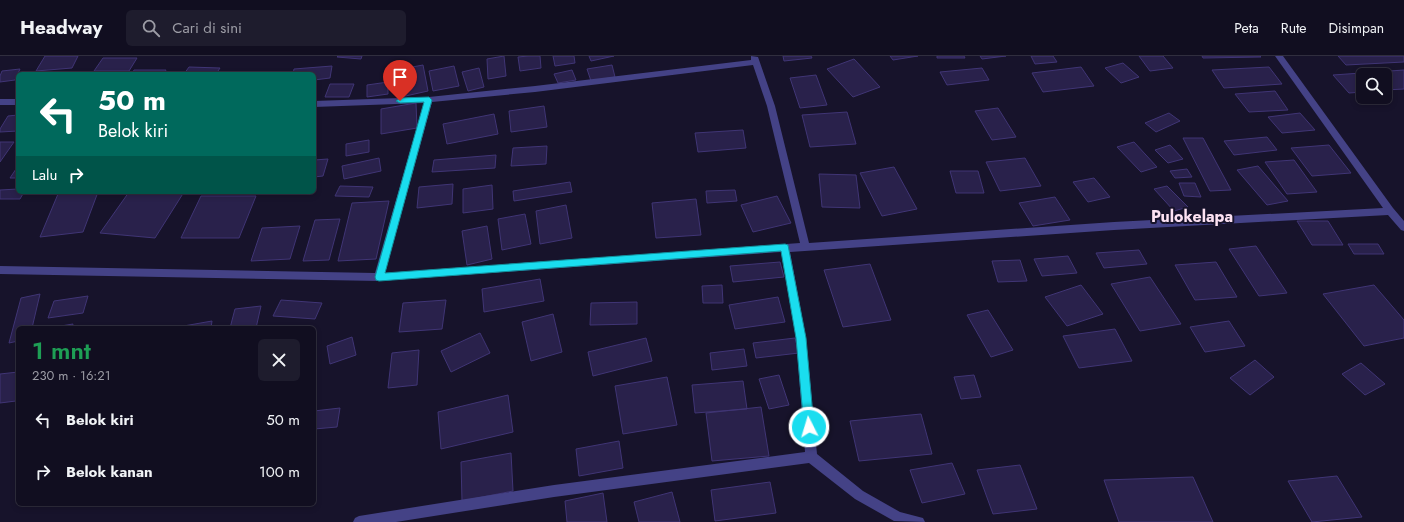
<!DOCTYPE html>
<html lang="id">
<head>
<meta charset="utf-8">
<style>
	body { margin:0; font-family:Jost,sans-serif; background:#1e1c2d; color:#f1f3f6; height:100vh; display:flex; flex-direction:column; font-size:15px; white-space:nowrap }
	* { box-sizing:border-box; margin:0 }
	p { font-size:13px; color:#9c9ca5 }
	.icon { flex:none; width:22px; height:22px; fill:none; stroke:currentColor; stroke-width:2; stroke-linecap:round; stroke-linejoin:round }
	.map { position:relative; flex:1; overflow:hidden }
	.details { position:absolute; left:16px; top:270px; width:300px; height:180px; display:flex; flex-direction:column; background:#110e20; border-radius:6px; box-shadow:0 2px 6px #0003,0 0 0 1px #302e3e }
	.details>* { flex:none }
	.guide { position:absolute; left:16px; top:16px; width:300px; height:122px; border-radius:6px; box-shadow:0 2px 6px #0003,0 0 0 1px #302e3e; background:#00695c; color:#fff; overflow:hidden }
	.buttons { position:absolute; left:1356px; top:12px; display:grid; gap:8px }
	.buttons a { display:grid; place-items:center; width:36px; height:36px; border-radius:6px; background:#110e20; box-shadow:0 2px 6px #0003,0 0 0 1px #302e3e; font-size:20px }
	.pin { position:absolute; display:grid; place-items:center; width:34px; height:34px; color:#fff; margin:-41px -17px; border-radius:50% 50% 50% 0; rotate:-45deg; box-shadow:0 0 4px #0007 }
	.pin .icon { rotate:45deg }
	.me { position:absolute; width:44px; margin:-22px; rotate:355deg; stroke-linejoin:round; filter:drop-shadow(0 0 3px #0008) }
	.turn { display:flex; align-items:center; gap:14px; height:84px; padding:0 16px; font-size:18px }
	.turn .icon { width:52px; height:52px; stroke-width:2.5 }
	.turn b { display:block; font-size:28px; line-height:34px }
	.then { display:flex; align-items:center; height:38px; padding:0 16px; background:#0003; gap:8px; font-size:15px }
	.round { display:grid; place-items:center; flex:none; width:42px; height:42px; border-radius:6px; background:#1e1c2d }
	.overview { display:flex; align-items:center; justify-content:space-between; height:68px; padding:0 16px }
	h1 { font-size:24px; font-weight:600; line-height:30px; color:#1e9e55 }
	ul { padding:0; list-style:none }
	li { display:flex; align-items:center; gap:12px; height:52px; padding:0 16px }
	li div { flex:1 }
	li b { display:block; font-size:15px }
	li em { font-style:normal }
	header { display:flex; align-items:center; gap:24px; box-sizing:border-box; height:56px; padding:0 20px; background:#110e20; border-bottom:1px solid #302e3e }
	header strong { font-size:19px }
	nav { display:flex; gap:22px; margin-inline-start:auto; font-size:14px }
	.search { width:280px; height:36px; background:#1e1c2d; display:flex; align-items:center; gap:10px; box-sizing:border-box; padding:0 14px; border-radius:6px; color:#9c9ca5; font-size:15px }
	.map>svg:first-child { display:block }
	.building { fill:#29214b; stroke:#403575 }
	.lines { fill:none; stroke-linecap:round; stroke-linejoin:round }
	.street { fill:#444286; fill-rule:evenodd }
	.route { fill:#1addef; stroke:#11909b }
	.labels { text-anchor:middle; stroke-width:4; stroke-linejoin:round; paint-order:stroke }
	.quarter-label { font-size:16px; font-weight:bold; fill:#fde2f3; stroke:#17132b }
</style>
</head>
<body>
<header>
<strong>Headway</strong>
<div class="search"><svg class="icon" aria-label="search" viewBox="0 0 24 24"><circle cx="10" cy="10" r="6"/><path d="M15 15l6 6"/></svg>Cari di sini</div>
<nav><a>Peta</a><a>Rute</a><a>Disimpan</a></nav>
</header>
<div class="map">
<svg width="1404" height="466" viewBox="0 0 1404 466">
	<rect width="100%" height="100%" fill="#17132b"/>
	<!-- building -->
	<path class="building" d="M45,0H78L72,12L36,15Z
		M338,0H362L361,3L337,1Z
		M504,0L506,20L488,23L487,3Z
		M528,0H540L541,12L520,15L518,1Z
		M553,0H574L575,7L555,10Z
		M589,0H614L591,5Z
		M783,0H811L812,2L784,5Z
		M890,0H918L893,4Z
		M937,0H964L965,2H937Z
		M980,0H1006L982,3Z
		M1031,0H1053L1057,6L1035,8Z
		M1139,0H1163L1173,12L1150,15Z
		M1202,0H1260L1261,1L1203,2Z
		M1338,0H1404V6L1346,9Z
		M103,2H137L129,15H94Z
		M854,3L880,31L853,41L827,13Z
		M1123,7L1139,21L1121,27L1105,12Z
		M423,9L428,35L401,41L396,14Z
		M612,9L615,21L591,25L587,13Z
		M332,10L330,22L314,24V18H293L294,13Z
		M454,10L459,30L433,35L429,15Z
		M189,11L220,12L216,18H184Z
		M1081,11L1094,30L1043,36L1032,17Z
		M1269,11L1282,28L1224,32L1212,14Z
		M479,12L484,31L468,35L462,16Z
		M982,12L989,24L947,29L940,16Z
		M20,13L15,24L0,26V20L2,15Z
		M134,14H166L164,18H132Z
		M572,14L576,24L558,27L554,18Z
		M1404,14V33L1385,34V19H1363V36L1349,37L1333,19Z
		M816,19L827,49L800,52L790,22Z
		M388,26V38L367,41V29Z
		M330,28H354L349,41H325Z
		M1275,35L1288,54L1249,56L1235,38Z
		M416,47L417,72L381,78V53Z
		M544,50L547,71L511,76L509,55Z
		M998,52L1016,81L992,84L975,55Z
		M847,56L856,88L810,91L802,59Z
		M1169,57L1180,65L1156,76L1145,67Z
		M1300,57L1315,74L1282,77L1268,61Z
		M494,58L498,78L447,88L443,68Z
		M18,59V75L0,76V73L8,60Z
		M743,74L746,92L698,96L695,77Z
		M1267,81L1277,94L1234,99L1224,85Z
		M1183,82H1203L1231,134L1210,135Z
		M369,84V96L346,100V88Z
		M0,86H14L0,106Z
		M1134,86L1157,111L1141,116L1117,91Z
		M1170,89L1183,103L1168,107L1155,94Z
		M1329,89L1351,117L1312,120L1291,92Z
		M547,90L546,108L511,110L513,92Z
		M496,99L495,112L432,116L434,104Z
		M379,102L381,115L344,123L342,110Z
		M1025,102L1041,130L1000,135L986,106Z
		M328,103L323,120L314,121V104Z
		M1294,104L1317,136L1287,138L1265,106Z
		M18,110V122H10Z
		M1258,110L1288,145L1267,149L1237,114Z
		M894,111L917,153L882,160L860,117Z
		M1187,113L1192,121L1175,122L1170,115Z
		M950,115H978L984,137H956Z
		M819,118L856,119L860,152L822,151Z
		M1094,122L1110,141L1088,146L1073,126Z
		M570,126L572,136L514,145L513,135Z
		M1179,127H1195L1201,141L1184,140Z
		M453,128L452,148L417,152L419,131Z
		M492,129L493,153L463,157V133Z
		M340,130L373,131L369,141L335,140Z
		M1167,130L1188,151L1174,155L1154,133Z
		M18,133V136H24L20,143H0V134Z
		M735,134L737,145L707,147L706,135Z
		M74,136H98L83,176L40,181L58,138Z
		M129,136H184L155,182L100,177Z
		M201,140H256L239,182H181Z
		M777,140L791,167L753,176L741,149Z
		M1055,141L1070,164L1033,170L1019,147Z
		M696,143L701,179L656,182L652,147Z
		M389,145L376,203L338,205L352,147Z
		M566,149L572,182L540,188L536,155Z
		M525,158L531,188L502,194L498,163Z
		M340,163L329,204L303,205L315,164Z
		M1297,165H1328L1343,189H1312Z
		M300,170L290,203L251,205L262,172Z
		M487,170L492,203L467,209L462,175Z
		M1348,188H1378L1384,198H1354Z
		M1256,190L1287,237L1259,240L1229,193Z
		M1139,194L1147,208L1104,212L1096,197Z
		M1068,200L1077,217L1042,220L1034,203Z
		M1020,204L1027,225L998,226L992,205Z
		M780,206L784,221L733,226L730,210Z
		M1216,206L1237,241L1195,244L1175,209Z
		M870,208L891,264L843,271L824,214Z
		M1150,221L1181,268L1140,275L1111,228Z
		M540,223L544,245L484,256L482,233Z
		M722,229L723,247H703L702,230Z
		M1081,229L1103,258L1067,270L1045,241Z
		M1374,229L1404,264V282L1364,290L1323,238Z
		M40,238L32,272H18V285L9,287L21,242Z
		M88,240L83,257L48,262L54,245Z
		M778,241L785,266L735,273L729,249Z
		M281,244L322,247L315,263L273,260Z
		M446,244L442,273L399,276L403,247Z
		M637,246V268L590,269L591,247Z
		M261,250L256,272H230L235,253Z
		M988,254L1013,294L991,301L967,259Z
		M553,258L562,296L531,305L522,266Z
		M212,265L211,272H178V271Z
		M1229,265L1245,290L1205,296L1190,271Z
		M73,268L72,272H49Z
		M1115,273L1132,305L1079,312L1063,280Z
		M480,277L490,297L451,316L441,295Z
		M352,281L356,299L330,308L327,290Z
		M646,282L652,305L593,320L588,296Z
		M795,282L799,297L756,302L753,287Z
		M744,293L747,310L712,314L710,297Z
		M419,294L417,329L388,332L392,297Z
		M1255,304L1274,321L1250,339L1230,322Z
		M1361,307L1385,328L1365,339L1342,318Z
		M18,316V338L16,345L0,347V318Z
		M779,319L789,349L769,353L759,323Z
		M974,319L981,341L961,343L954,321Z
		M667,321L677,369L623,378L615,330Z
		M743,325L747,353L695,357L692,329Z
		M508,339L513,376L441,393L438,356Z
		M761,351L769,400L712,405L706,357Z
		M340,352L337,371L314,373V355Z
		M921,358L932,398L859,405L850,365Z
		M619,385L623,412L579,420L576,393Z
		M511,397L513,435L462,445L461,406Z
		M952,407L965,438L922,447L910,414Z
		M1020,409L1037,453L993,458L977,414Z
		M1337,420L1362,461L1312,466L1288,425Z
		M1193,421L1213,466H1119L1104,424Z
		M770,426L776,457L715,465L711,434Z
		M672,436L680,466H639L634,446Z
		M603,437L607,466H567L565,445Z"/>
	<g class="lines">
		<!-- street -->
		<path class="street" d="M751,0L758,1L775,50L809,187L1114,166L1383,152L1275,0H1283L1393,152L1404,165V175L1401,174L1388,159L1114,174L790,196L806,282L817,398L863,435L900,456L923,462L925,466L894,465L855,443L809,407L554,441L396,466H353L355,462L359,460L554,429L805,396L796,282L781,196L379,225L0,218V210L375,217L424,47L314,51V45L429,41L535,30L751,4ZM753,9L767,50L800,187L385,217L432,46L535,36Z
			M0,43H18V49H0Z"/>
	</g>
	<!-- route -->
	<path class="route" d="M429,41L432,44L385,217L785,188L788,189L806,282L814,371L812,375L809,376L805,375L804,371L796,282L781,195L379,225L376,224L375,221L424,46L400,47L396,45L400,42Z"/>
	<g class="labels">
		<!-- quarter labels -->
		<g class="quarter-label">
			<text x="1192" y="166">Pulokelapa</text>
		</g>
	</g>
</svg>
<div class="buttons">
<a><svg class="icon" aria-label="search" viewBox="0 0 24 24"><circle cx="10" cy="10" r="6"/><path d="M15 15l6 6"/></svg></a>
</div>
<div class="pin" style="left:400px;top:45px;background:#d93025"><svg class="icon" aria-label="arrive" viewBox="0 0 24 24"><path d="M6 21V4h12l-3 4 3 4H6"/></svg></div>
<svg class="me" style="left:809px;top:371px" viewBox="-20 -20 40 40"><circle r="17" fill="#1addef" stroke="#fff" stroke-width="3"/><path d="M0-11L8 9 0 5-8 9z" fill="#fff"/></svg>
<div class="guide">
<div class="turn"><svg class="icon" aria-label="left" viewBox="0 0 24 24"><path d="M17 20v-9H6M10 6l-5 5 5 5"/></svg><div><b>50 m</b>Belok kiri</div></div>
<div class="then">Lalu<svg class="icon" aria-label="right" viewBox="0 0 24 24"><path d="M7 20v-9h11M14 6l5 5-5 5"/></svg></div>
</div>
<section class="details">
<div class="overview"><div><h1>1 mnt</h1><p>230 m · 16:21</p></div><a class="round"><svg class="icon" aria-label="close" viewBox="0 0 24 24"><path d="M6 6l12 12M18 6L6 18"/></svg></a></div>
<ul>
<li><svg class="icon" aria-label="left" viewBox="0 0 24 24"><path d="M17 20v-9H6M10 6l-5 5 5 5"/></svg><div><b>Belok kiri</b></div><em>50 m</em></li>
<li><svg class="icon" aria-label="right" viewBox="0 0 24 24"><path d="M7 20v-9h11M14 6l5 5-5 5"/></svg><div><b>Belok kanan</b></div><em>100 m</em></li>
</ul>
</section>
</div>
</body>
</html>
